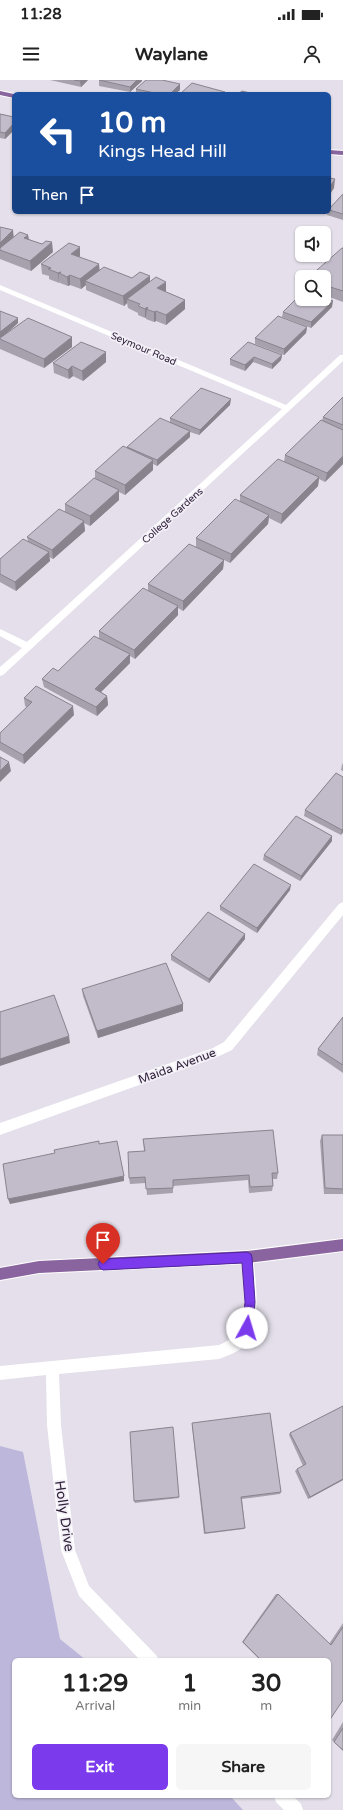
<!DOCTYPE html>
<html lang="en">
<head>
<meta charset="utf-8">
<style>
	body { margin:0; font-family:"Varela Round",sans-serif; background:#f6f6f6; color:#222; height:100vh; display:flex; flex-direction:column; font-size:15px; white-space:nowrap }
	* { box-sizing:border-box; margin:0 }
	p { font-size:13px; color:#767676 }
	.icon { flex:none; width:22px; height:22px; fill:none; stroke:currentColor; stroke-width:2; stroke-linecap:round; stroke-linejoin:round }
	.map { position:relative; flex:1; overflow:hidden }
	.drawer { position:absolute; left:12px; top:1578px; width:319px; height:140px; display:flex; flex-direction:column; background:#fff; border-radius:6px; box-shadow:0 1px 3px #0004 }
	.drawer>* { flex:none }
	.banner { position:absolute; left:12px; top:12px; width:319px; height:122px; border-radius:6px; box-shadow:0 1px 3px #0004; background:#1a4fa0; color:#fff; overflow:hidden }
	.tools { position:absolute; left:295px; top:146px; display:grid; gap:8px }
	.tools a { display:grid; place-items:center; width:36px; height:36px; border-radius:6px; background:#fff; box-shadow:0 1px 3px #0004; font-size:20px }
	.pin { position:absolute; display:grid; place-items:center; width:34px; height:34px; color:#fff; margin:-41px -17px; border-radius:50% 50% 50% 0; rotate:-45deg; box-shadow:0 0 4px #0007 }
	.pin .icon { rotate:45deg }
	.me { position:absolute; width:44px; margin:-22px; rotate:6deg; stroke-linejoin:round; filter:drop-shadow(0 0 3px #0008) }
	.turn { display:flex; align-items:center; gap:14px; height:84px; padding:0 20px; font-size:18px }
	.turn .icon { width:52px; height:52px; stroke-width:2.5 }
	.turn b { display:block; font-size:28px; line-height:34px }
	.then { display:flex; align-items:center; height:38px; padding:0 20px; background:#0003; gap:8px; font-size:15px }
	.eta { display:flex; justify-content:space-evenly; align-items:center; height:68px; text-align:center }
	.eta b { font-size:24px; font-weight:700; line-height:28px }
	.primary-button { display:flex; gap:8px; margin-top:auto; padding:8px 20px }
	.primary-button a { flex:1; height:46px; border-radius:6px; background:#7c3aed; color:#fff; font-size:16px; font-weight:700; line-height:46px; text-align:center }
	.primary-button a+a { background:#f6f6f6; color:#222 }
	.status { display:flex; justify-content:space-between; align-items:center; height:28px; padding:0 20px; background:#fff; direction:ltr }
	.status svg { height:11px; fill:currentColor }
	header { display:flex; justify-content:space-between; align-items:center; height:52px; padding:0 20px; background:#fff; font-size:18px; font-weight:700 }
	.map>svg:first-child { display:block }
	.green { fill:#bdb8db }
	.lines { fill:none; stroke-linecap:round; stroke-linejoin:round }
	.primary-casing { stroke:#fff; stroke-width:2 }
	.minor { fill:#fff; fill-rule:evenodd }
	.primary { fill:#89649e; fill-rule:evenodd }
	.wall { fill:#a7a1ae }
	.shaded-wall { fill:#88838d }
	.building { fill:#c2bbca; stroke:#88838d }
	.route { fill:#7c3aed; stroke:#51269a }
	.labels { text-anchor:middle; stroke-width:3.5; stroke-linejoin:round; paint-order:stroke }
	.far-street-label { font-size:10px; fill:#302139; stroke:#f2eff7 }
	.street-label { font-size:12px; fill:#302139; stroke:#f2eff7 }
	.near-street-label { font-size:14px; fill:#302139; stroke:#f2eff7 }
</style>
</head>
<body>
<div class="status"><b>11:28</b><svg viewBox="0 0 49 12"><path d="M0 12V9h3v3zM5 12V6h3v6zM10 12V3h3v9zM15 12V0h3v12zM26 1h20v11H26zM47 4h2v5h-2z"/></svg></div>
<header><svg class="icon" aria-label="menu" viewBox="0 0 24 24"><path d="M4 6h16M4 12h16M4 18h16"/></svg>Waylane<svg class="icon" aria-label="person" viewBox="0 0 24 24"><circle cx="12" cy="8" r="4"/><path d="M4 21q1-7 8-7t8 7"/></svg></header>
<div class="map">
<svg width="343" height="1730" viewBox="0 0 343 1730">
	<rect width="100%" height="100%" fill="#e4dfea"/>
	<!-- green -->
	<path class="green" d="M0,1366L23,1372L60,1559L86,1580H14V1716H230L243,1730H0Z"/>
	<g class="lines">
		<!-- primary casing -->
		<g class="primary-casing">
			<path id="primary" d="M0,11L14,14V18L0,15Z
				M329,70L343,71V75L329,74Z
				M343,1159V1171L247,1183L39,1193L0,1200V1188L39,1181L247,1171Z"/>
		</g>
		<!-- minor -->
		<path class="minor" d="M0,205L286,325L340,275H343V281L3,595L0,596V587L22,568L0,556V549L27,562L282,329L0,210Z
			M343,822V835L232,970L217,977L0,1055V1043L213,968L224,962L339,824Z
			M247,1171L252,1172L253,1177C256,1203 264,1251 239,1270C233,1274 226,1276 219,1279L59,1294L61,1345L75,1470L89,1506L156,1575L159,1580H140L79,1516L61,1470L47,1345L46,1295L0,1300V1286L219,1265C254,1253 243,1206 241,1177L242,1172Z
			M274,1716H293L301,1724L303,1730H284L276,1722Z"/>
		<!-- primary -->
		<use href="#primary" class="primary"/>
	</g>
	<!-- wall -->
	<path class="wall" d="M50,0H88L81,7Z
		M99,0H142V1L130,12L99,6Z
		M136,9L180,10L175,14H136Z
		M0,34L14,37V50L5,59L0,58Z
		M343,114V140L327,135L328,132H329V129Z
		M0,147L14,158L28,155L29,159L53,172L31,191L0,179Z
		M343,168V222L324,215V197Z
		M80,176V177L100,190L132,198L150,196V202L166,212L185,220V229L166,245L156,241L154,242L146,239V237L145,238L138,235V233L128,228L127,223L124,226L86,210V205L81,209L70,205L68,206L60,203L59,202V203L49,199V196L42,194L41,184Z
		M332,227L311,248L282,237L283,232Z
		M0,231L18,243L5,255L72,257V267L44,288L0,269Z
		M307,247L306,253L284,275L255,264V258Z
		M248,262L282,275L281,280L272,289L253,282L245,291L230,285V279Z
		M106,272V282L83,301L73,296L69,299L54,293L53,283Z
		M343,317V384L325,402L319,399L318,406L281,444L269,438L268,444L230,483L224,480L223,489L183,531L178,528V535L135,579L130,576V583L101,612L107,616L108,625L97,636L44,607L42,599L58,591L99,558V551L148,511V504L196,467V458L240,422V415L284,382L285,375L322,341L323,337Z
		M230,325L199,355L190,352V357L157,386L153,384V390L125,415L119,412V420L90,446L84,443L85,451L53,479L49,477L50,481L16,511L0,502V479L28,461L27,457L65,432V424L95,399V391L127,368V367L170,342V338Z
		M24,618L74,635L24,684L0,670V653L27,627L25,626Z
		M343,683V691L341,690L342,685Z
		M336,693L343,752L341,755L304,736L305,730Z
		M332,756V761L300,801L263,780L264,775Z
		M290,810L257,853L220,830V826Z
		M245,854V859L209,903L171,880V875Z
		M82,909L183,924V931L98,958L83,916Z
		M343,937V993L317,975L318,969Z
		M322,1055H343V1114H324L320,1061Z
		M143,1059L278,1093L277,1099H273V1106L272,1111L249,1113L248,1100L173,1106V1113L147,1115L146,1103L130,1104L129,1098L144,1071Z
		M343,1326V1400L308,1419L295,1391L297,1389L303,1386L289,1355L290,1353Z
		M192,1343L281,1412L280,1414L242,1419L245,1448L244,1449L204,1454L192,1346Z
		M179,1417V1418L135,1423L134,1421Z
		M276,1514H278L329,1564L343,1543V1620L329,1580H260L242,1562Z
		M343,1642V1671L332,1660Z"/>
	<!-- shaded-wall -->
	<path class="shaded-wall" d="M82,0H88L81,7L80,1Z
		M137,0H142V1L130,12V7Z
		M180,4V10L175,14H170Z
		M14,43V50L5,59V53Z
		M335,99L334,108L329,116V108Z
		M13,150L14,160L0,170V163Z
		M28,155L29,164L24,158Z
		M52,162L53,172L31,191L30,181Z
		M80,167V176L72,183L71,174Z
		M99,184L100,194L85,201L86,205L81,209L80,199Z
		M61,192L59,193V203L58,193Z
		M70,195V205L68,206L67,197Z
		M150,196V205L127,219V223L124,226L123,216Z
		M166,202V211L157,218V208Z
		M185,220V229L166,245V235Z
		M333,221L332,227L311,248V242Z
		M147,227L146,237L145,238V229Z
		M156,231V241L154,242V232Z
		M18,238V243L0,259V252Z
		M307,247L306,253L284,275V269Z
		M72,257V267L44,288V279Z
		M106,272V282L83,301L82,291Z
		M282,275L281,280L272,289V284Z
		M254,277L253,282L245,291V285Z
		M72,286L73,296L69,299L68,290Z
		M231,319L230,325L199,355L200,350Z
		M190,351V357L157,386V380Z
		M343,376V384L325,402L327,393Z
		M153,380V390L125,415V405Z
		M319,397L318,406L281,444L282,434Z
		M119,410V420L90,446V436Z
		M269,435L268,444L230,483L231,474Z
		M84,441L85,451L53,479L52,470Z
		M49,472L50,481L16,511L15,502Z
		M224,480L223,489L183,531V521Z
		M178,526V535L135,579L134,570Z
		M130,574V583L95,618V609Z
		M107,616L108,625L97,636L96,627Z
		M73,626L74,635L24,684L23,675Z
		M9,682L11,691L0,702V691Z
		M343,749V752L341,755L342,750Z
		M332,756V761L300,801L301,796Z
		M291,805L290,810L257,853V848Z
		M245,854V859L209,903V899Z
		M183,924V931L98,958L97,951Z
		M69,956L70,963L0,986V979Z
		M124,1096V1101L10,1124L8,1119Z
		M343,1399V1400L308,1419L310,1417Z"/>
	<!-- building -->
	<path class="building" d="M74,0H82L80,1Z
		M99,0H137L130,7Z
		M146,0H162L180,4L170,14H159L136,9Z
		M192,3L225,12L222,14H180Z
		M242,11L254,14H238Z
		M0,34L14,37V43L5,53L0,52Z
		M329,98L335,99L329,108Z
		M343,114V134L329,130V129Z
		M0,147L13,150L0,163Z
		M20,152L28,155L24,158L42,164L46,161L52,162L30,181L0,170V168Z
		M69,163L80,167L71,174L99,184L80,199L70,195L67,197L59,193L61,192L58,193L48,189L51,188L41,184Z
		M342,168H343V211L324,205V197H309Z
		M104,187L132,198L140,192L150,196L123,216L85,201Z
		M156,197L166,202L157,208L185,220L166,235L156,231L154,232L146,229L148,228L147,227L145,229L138,226L140,224L127,219Z
		M302,213V219H324V218L333,221L311,242L283,232Z
		M0,231L18,238L0,252Z
		M278,236L307,247L284,269L255,258Z
		M28,238L72,257L44,279L0,259V258Z
		M81,262L106,272L82,291L72,286L68,290L53,283Z
		M248,262L282,275L272,284L254,277L245,285L230,279Z
		M201,308L231,319L200,350L170,338Z
		M343,317V345L323,337Z
		M160,338L190,351L157,380L127,367Z
		M321,340L343,350V376L327,393L285,375Z
		M123,366L153,380L125,405L95,391Z
		M278,379L319,397L282,434L240,415Z
		M94,398L119,410L90,436L65,424Z
		M235,419L269,435L231,474L196,458Z
		M59,429L84,441L52,470L27,457Z
		M23,459L49,472L15,502L0,494V479Z
		M189,464L224,480L183,521L148,504Z
		M143,508L178,526L134,570L99,551Z
		M94,556L130,574L95,609L107,616L96,627L42,599L53,588L58,591Z
		M36,606L73,626L23,675L0,662V653L32,622L24,618Z
		M0,677L9,682L0,691Z
		M336,693L343,697V749L342,750L305,730Z
		M296,736L332,756L301,796L264,775Z
		M254,784L291,805L257,848L220,826Z
		M208,832L245,854L209,899L171,875Z
		M166,883L183,924L97,951L82,909Z
		M54,915L69,956L0,979V932Z
		M343,937V985L318,969Z
		M273,1050L278,1093H272L273,1106L250,1107L249,1095L173,1100V1108L146,1109L145,1097L129,1098L128,1072L145,1071L143,1059Z
		M322,1055H343V1109L325,1108Z
		M99,1061V1064L117,1061L124,1096L8,1119L3,1084L55,1073L54,1070Z
		M343,1326V1399L310,1417L297,1389L306,1384L290,1353Z
		M270,1333L281,1412L241,1417L245,1448L205,1453L192,1343Z
		M173,1347L179,1417L134,1421L130,1352Z
		M278,1514L331,1565L343,1547V1620L329,1641V1580H261L243,1562Z
		M343,1648V1670L334,1662Z"/>
	<!-- route -->
	<path class="route" d="M247,1172L251,1174L252,1177L255,1222L253,1248L251,1252L247,1254L244,1252L242,1248L245,1222L242,1183L103,1190L100,1188L98,1184L100,1180L103,1179Z"/>
	<g class="labels">
		<!-- far-street labels -->
		<g class="far-street-label">
			<text transform="translate(144 268) rotate(23)" y="4">Seymour Road</text>
			<text transform="translate(172 435) rotate(-42)" y="4">College Gardens</text>
		</g>
		<!-- street labels -->
		<g class="street-label">
			<text transform="translate(177 986) rotate(-20)" y="4">Maida Avenue</text>
		</g>
		<!-- near-street labels -->
		<g class="near-street-label">
			<text transform="translate(65 1436) rotate(82)" y="5">Holly Drive</text>
		</g>
	</g>
</svg>
<div class="tools">
<a><svg class="icon" aria-label="sound" viewBox="0 0 24 24"><path d="M4 9h4l5-4v14l-5-4H4zM17 9q2 3 0 6"/></svg></a>
<a><svg class="icon" aria-label="search" viewBox="0 0 24 24"><circle cx="10" cy="10" r="6"/><path d="M15 15l6 6"/></svg></a>
</div>
<div class="pin" style="left:103px;top:1184px;background:#d93025"><svg class="icon" aria-label="arrive" viewBox="0 0 24 24"><path d="M6 21V4h12l-3 4 3 4H6"/></svg></div>
<svg class="me" style="left:247px;top:1248px" viewBox="-20 -20 40 40"><circle r="19" fill="#fff"/><path d="M0-13L10 11 0 6-10 11z" fill="#7c3aed"/></svg>
<div class="banner">
<div class="turn"><svg class="icon" aria-label="left" viewBox="0 0 24 24"><path d="M17 20v-9H6M10 6l-5 5 5 5"/></svg><div><b>10 m</b>Kings Head Hill</div></div>
<div class="then">Then<svg class="icon" aria-label="arrive" viewBox="0 0 24 24"><path d="M6 21V4h12l-3 4 3 4H6"/></svg></div>
</div>
<section class="drawer">
<div class="eta">
<div><b>11:29</b><p>Arrival</p></div>
<div><b>1</b><p>min</p></div>
<div><b>30</b><p>m</p></div>
</div>
<div class="primary-button"><a>Exit</a><a>Share</a></div>
</section>
</div>
</body>
</html>
